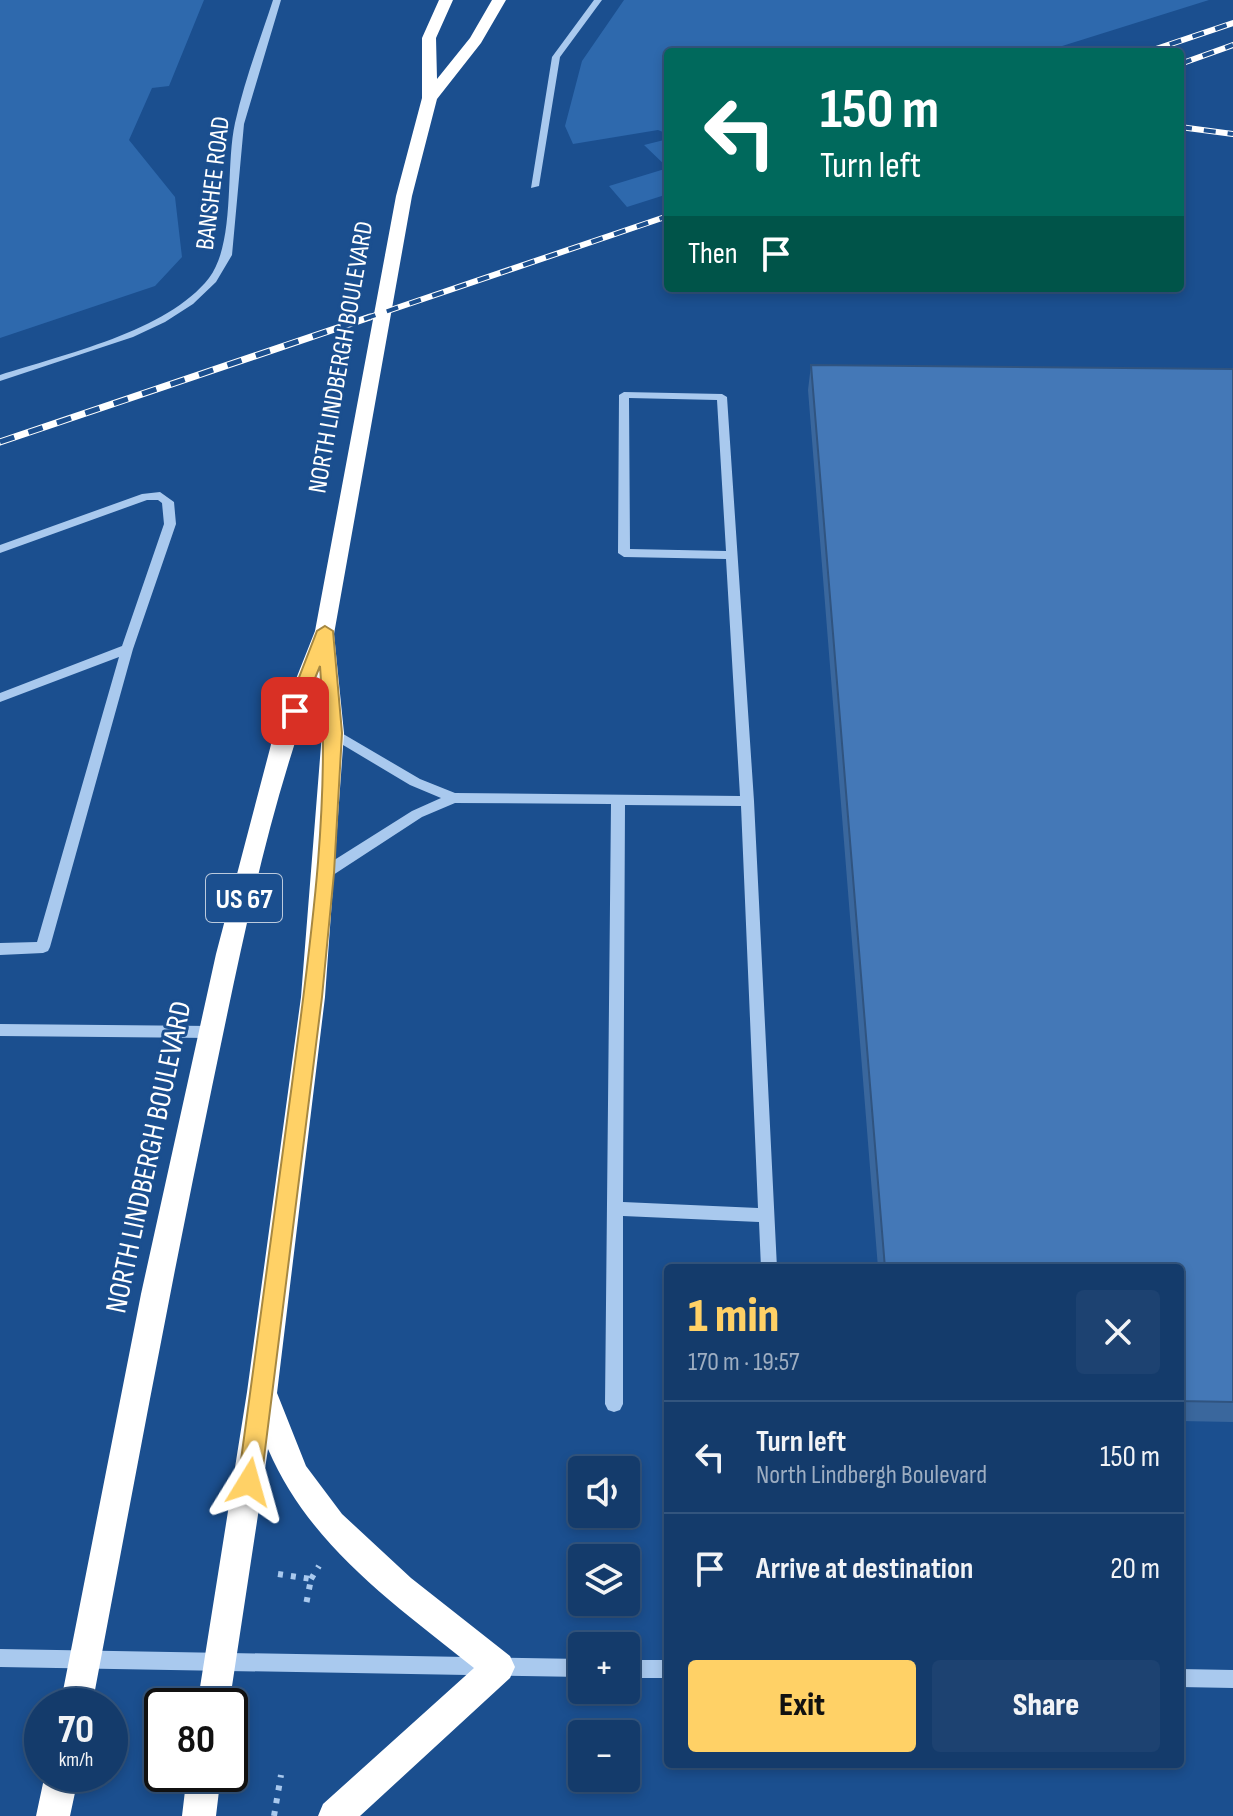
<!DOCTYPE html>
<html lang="en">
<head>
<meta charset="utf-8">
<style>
	body { margin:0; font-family:"Sofia Sans Condensed",sans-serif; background:#1d4271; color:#f1f3f6; height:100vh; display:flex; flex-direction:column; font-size:30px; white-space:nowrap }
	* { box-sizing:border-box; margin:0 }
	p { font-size:26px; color:#9dadc1 }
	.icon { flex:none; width:44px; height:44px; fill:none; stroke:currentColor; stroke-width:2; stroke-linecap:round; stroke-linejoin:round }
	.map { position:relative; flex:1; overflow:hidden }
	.sheet { position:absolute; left:664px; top:1264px; width:520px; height:504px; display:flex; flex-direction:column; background:#143b6b; border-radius:8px; box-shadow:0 4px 12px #0003,0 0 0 2px #33557e }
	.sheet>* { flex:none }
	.guide { position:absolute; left:664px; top:48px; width:520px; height:244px; border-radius:8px; box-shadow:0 4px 12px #0003,0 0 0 2px #33557e; background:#00695c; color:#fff; overflow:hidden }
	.tools { position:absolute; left:568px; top:1456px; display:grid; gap:16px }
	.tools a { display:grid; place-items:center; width:72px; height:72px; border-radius:8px; background:#143b6b; box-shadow:0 4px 12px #0003,0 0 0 2px #33557e; font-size:40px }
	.speed { position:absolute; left:24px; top:1688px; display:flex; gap:16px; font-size:40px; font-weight:700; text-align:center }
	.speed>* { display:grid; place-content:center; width:104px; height:104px; border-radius:50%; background:#143b6b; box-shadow:0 4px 12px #0003,0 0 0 2px #33557e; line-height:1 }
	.speed small { font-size:20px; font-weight:400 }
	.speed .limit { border:4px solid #111; border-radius:12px; background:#fff; color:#111 }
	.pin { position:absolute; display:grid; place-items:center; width:68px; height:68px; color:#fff; margin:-34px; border-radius:16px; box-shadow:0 4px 12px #0006 }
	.me { position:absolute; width:88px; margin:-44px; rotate:8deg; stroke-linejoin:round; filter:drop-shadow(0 0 6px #0008) }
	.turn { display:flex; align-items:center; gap:28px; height:168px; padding:0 24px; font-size:36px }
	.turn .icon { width:104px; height:104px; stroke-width:2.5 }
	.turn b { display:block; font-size:56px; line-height:68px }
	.then { display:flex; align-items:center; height:76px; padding:0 24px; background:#0003; gap:16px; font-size:30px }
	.round { display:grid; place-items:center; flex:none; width:84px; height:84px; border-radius:8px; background:#1d4271 }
	.head { display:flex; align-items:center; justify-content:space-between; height:136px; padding:0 24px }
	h1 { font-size:48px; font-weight:800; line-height:60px; color:#ffd166 }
	.cta { display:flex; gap:16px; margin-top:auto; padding:16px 24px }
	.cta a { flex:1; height:92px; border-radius:8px; background:#ffd166; color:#111; font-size:32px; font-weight:800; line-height:92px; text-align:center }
	.cta a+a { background:#1d4271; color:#f1f3f6 }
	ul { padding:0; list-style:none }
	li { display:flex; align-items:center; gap:24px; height:112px; padding:0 24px; border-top:2px solid #33557e }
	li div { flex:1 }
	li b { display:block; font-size:30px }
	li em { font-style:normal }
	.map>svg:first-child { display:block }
	.green { fill:#2e69ad }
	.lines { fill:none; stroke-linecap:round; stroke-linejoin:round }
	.path { stroke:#a9c9ee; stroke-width:6; stroke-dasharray:5 8; stroke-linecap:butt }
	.minor { fill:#a9c9ee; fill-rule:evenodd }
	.highway { fill:#fff; fill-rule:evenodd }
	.rail-far1-casing { stroke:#fff; stroke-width:6 }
	.rail-casing { stroke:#fff; stroke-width:7 }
	.rail-far1 { stroke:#1b4f8f; stroke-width:4; stroke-dasharray:12; stroke-linecap:butt }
	.rail { stroke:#1b4f8f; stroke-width:5; stroke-dasharray:15; stroke-linecap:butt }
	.wall { fill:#3a679d }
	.building { fill:#4478b7; stroke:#305480; stroke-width:2 }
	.route { fill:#ffd166; stroke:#a68842; stroke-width:2 }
	.labels { text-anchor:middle; stroke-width:6; stroke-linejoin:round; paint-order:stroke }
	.far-street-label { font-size:26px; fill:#fff; stroke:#1b4f8f }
	.shield { fill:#1b4f8f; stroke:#bbcadd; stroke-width:2 }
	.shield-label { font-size:28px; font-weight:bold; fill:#fff }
	.street-label { font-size:30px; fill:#fff; stroke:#1b4f8f }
</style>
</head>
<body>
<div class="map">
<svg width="1233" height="1816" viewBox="0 0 1233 1816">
	<rect width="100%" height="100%" fill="#1b4f8f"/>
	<!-- green -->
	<path class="green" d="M0,0H204L169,86L152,88L129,140L175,197L182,257L155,286L0,338Z
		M624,0H1209L1043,52H668V134L658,130L573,144L565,126L582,61Z
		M668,139V194L627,207L609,186L668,168L644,145Z"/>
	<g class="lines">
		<!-- path -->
		<path class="path" d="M278,1574L311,1579L305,1610
			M311,1579L319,1566
			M274,1816L281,1775"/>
		<!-- minor -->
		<path class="minor" d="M273,0H281L244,124L232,255L216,282L193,304L165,322L133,337L0,381V375C62,355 168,331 209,278C236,242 225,168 235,123C244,82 260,40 273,0Z
			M594,0H602L560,57L539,186L531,188L552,57Z
			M624,392L722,394L727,397L754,801L777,1268H761L759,1222L623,1216V1404L620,1410L614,1412L608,1410L605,1404L611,804L455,803L422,817L330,877H320L318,873L320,869L412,811L441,798L410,785L328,736L327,733L328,730L333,728L420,779L455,793L740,796L726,559L624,557L618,553L619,395ZM629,398L717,400L726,551L630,549ZM625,805L741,806L758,1208L623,1202Z
			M160,492L174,502L176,524L133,649L50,947L48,951L43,953L0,955V943L37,942L119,657L0,702V693L122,646L164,524L162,503L158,500H147L0,553V545L142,494Z
			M0,1024L211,1026L216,1028L218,1032L216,1036L211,1038L0,1036Z
			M0,1649L582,1659V1677L0,1667Z
			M626,1660H668V1678H626Z
			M1180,1669L1233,1670V1688L1180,1687Z"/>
		<!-- highway -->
		<path class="highway" d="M439,0H453L436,38L437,79L470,38L492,0H506L481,43L437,99L412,196L334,634L344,733L325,997L277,1393L306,1466L342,1514L411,1578L510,1656L515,1667L510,1678L360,1816H318L323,1804L474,1668C394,1604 309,1545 268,1449L229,1706H197L247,1392L301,997L322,733L318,677C268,808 241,949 212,1087C169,1293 131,1499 92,1706H60L141,1294L216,954L273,737L315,631L396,196L422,98V38Z
			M45,1774H79L70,1816H36Z
			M187,1774H221L216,1816H182Z"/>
		<!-- rail-far1 casing -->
		<g class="rail-far1-casing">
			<path id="rail-far1" d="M1147,52L1233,23
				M1180,64L1233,45
				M1180,127L1233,134
				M364,319L668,216"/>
		</g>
		<!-- rail casing -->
		<g class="rail-casing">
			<path id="rail" d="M0,442L370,317"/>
		</g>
		<!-- rail-far1 -->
		<use href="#rail-far1" class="rail-far1"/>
		<!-- rail -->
		<use href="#rail" class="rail"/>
	</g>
	<!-- wall -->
	<path class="wall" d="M811,365L1233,369V1422L1180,1421V1268H878L808,390Z"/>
	<!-- building -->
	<path class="building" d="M811,365L1233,369V1402L1180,1401V1268H885Z"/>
	<!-- route -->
	<path class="route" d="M325,626L333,631L342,733L334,873L322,997L261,1482L258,1490L249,1493L241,1490L238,1482C256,1350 274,1217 292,1084C310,947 331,805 320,666L300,715H289L286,711L317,631Z"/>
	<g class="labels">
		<!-- far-street labels -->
		<g class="far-street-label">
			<text transform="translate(212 183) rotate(-83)" y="9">BANSHEE ROAD</text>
			<text transform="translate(340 357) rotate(-80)" y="9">NORTH LINDBERGH BOULEVARD</text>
		</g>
		<!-- shield labels -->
		<rect class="shield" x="206" y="874" width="76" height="48" rx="6"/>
		<g class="shield-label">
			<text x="244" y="908">US 67</text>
		</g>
		<!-- street labels -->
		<g class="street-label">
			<text transform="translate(148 1157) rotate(-78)" y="10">NORTH LINDBERGH BOULEVARD</text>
		</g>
	</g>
</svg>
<div class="tools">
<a><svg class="icon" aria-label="sound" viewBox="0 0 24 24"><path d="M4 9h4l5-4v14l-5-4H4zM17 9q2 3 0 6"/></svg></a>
<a><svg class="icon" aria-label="layers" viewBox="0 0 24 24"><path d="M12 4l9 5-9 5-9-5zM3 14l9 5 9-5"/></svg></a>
<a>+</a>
<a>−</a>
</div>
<div class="speed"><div>70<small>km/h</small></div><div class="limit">80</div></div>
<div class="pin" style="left:295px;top:711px;background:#d93025"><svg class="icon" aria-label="arrive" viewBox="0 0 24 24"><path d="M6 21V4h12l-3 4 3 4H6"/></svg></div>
<svg class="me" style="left:249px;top:1482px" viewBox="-20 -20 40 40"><path d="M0-17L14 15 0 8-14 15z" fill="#ffd166" stroke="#fff" stroke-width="4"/></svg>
<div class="guide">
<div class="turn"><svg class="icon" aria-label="left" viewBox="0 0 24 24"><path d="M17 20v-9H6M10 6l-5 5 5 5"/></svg><div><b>150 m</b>Turn left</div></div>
<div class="then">Then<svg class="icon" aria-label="arrive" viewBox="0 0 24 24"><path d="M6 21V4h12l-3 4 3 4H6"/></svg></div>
</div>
<section class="sheet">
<div class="head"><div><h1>1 min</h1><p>170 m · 19:57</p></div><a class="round"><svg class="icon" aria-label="close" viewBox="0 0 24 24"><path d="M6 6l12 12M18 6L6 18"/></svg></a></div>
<ul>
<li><svg class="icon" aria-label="left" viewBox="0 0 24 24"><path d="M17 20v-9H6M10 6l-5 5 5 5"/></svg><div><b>Turn left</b><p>North Lindbergh Boulevard</p></div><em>150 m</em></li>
<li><svg class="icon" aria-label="arrive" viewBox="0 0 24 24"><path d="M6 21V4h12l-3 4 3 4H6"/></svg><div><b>Arrive at destination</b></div><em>20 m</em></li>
</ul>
<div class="cta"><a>Exit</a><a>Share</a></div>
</section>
</div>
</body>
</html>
